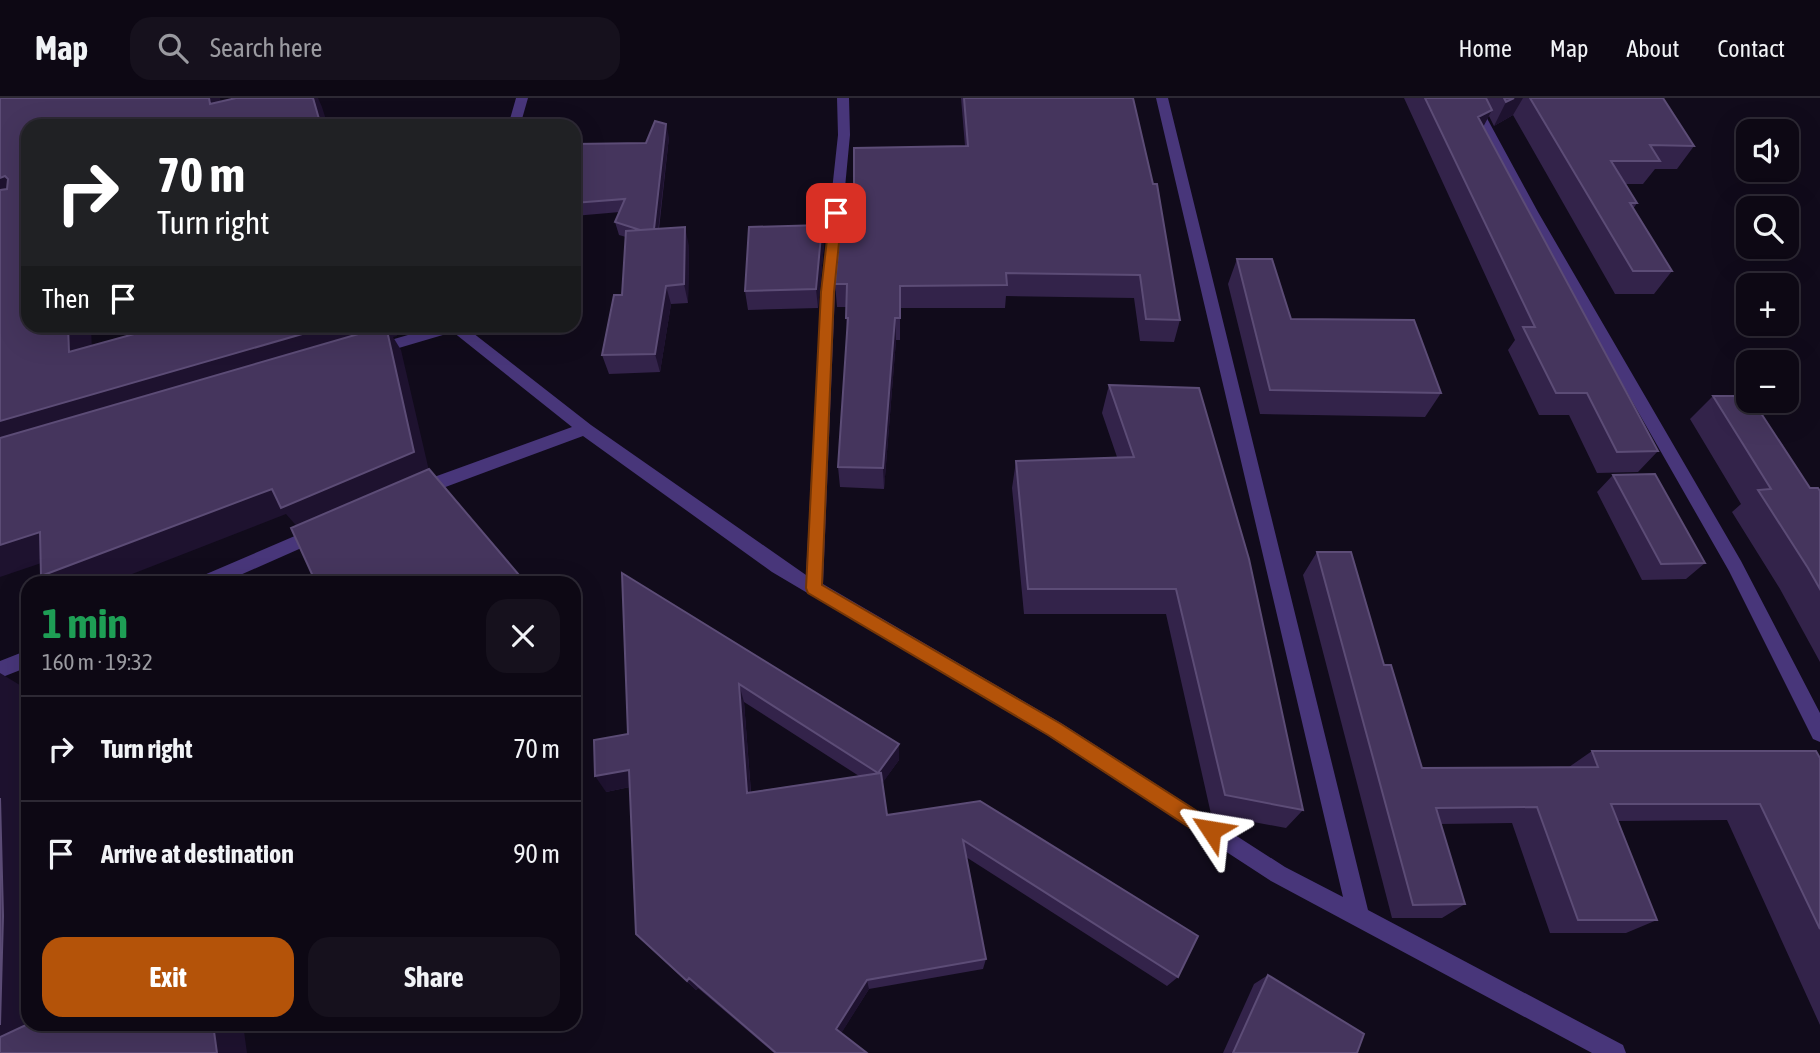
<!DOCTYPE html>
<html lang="en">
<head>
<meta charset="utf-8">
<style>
	body { margin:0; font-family:"Asap Condensed",sans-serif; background:#16111d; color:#f1f3f6; height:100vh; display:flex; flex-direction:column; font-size:26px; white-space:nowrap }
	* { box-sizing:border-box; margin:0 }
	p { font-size:23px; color:#9a9aa0 }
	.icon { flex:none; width:38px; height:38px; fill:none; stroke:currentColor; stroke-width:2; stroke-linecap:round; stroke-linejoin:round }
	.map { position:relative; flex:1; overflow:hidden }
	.panel { position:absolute; left:21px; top:478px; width:560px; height:455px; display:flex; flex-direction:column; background:#0d0814; border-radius:21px; box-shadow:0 7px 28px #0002,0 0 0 2px #2d2934 }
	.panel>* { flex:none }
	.banner { position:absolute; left:21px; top:21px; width:560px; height:214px; border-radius:21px; box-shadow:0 7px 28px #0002,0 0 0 2px #2d2934; background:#202124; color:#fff; overflow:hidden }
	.controls { position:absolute; left:1736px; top:21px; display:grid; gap:14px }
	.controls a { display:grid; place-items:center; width:63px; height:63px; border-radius:14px; background:#0d0814; box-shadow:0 7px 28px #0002,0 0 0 2px #2d2934; font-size:35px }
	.pin { position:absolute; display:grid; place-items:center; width:60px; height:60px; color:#fff; margin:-30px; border-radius:14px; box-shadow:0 4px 10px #0006 }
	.me { position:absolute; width:77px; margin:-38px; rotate:303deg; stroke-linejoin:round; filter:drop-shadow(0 0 5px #0008) }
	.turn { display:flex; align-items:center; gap:24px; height:147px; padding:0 21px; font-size:32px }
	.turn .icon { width:91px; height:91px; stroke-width:2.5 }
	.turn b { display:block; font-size:49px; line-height:60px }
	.then { display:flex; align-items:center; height:66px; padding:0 21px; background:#0003; gap:14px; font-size:26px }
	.round { display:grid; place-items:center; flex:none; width:74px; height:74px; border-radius:21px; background:#16111d }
	.headline { display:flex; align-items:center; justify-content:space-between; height:119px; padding:0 21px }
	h1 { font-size:42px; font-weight:700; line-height:52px; color:#1e9e55 }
	.button { display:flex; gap:14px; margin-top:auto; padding:14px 21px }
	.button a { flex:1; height:80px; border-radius:21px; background:#b45309; color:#fff; font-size:28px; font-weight:700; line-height:80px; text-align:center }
	.button a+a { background:#16111d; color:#f1f3f6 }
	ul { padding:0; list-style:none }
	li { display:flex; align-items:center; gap:21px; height:105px; padding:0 21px; border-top:2px solid #2d2934 }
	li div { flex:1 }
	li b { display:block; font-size:26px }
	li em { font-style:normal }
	header { display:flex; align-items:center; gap:42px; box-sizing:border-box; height:98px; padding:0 35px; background:#0d0814; border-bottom:2px solid #2d2934 }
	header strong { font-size:33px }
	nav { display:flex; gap:38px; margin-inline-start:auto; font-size:24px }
	.search { width:490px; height:63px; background:#16111d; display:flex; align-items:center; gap:18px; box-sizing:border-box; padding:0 24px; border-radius:21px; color:#9a9aa0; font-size:26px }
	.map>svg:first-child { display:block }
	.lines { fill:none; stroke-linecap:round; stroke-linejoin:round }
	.street { fill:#48367a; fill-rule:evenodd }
	.wall { fill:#33234a; fill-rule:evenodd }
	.shaded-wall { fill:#1e122f }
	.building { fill:#45355d; stroke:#5c4c76; stroke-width:2 }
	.route { fill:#b45309; stroke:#753606; stroke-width:2 }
</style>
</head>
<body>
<header>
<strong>Map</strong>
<div class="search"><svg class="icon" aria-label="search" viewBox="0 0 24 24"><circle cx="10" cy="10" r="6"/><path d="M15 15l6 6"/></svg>Search here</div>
<nav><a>Home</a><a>Map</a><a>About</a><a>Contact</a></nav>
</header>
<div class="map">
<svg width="1820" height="955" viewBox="0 0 1820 955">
	<rect width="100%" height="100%" fill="#110b1b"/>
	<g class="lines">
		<!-- street -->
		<path class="street" d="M516,0H528L520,28H508Z
			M837,0H849L850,37L835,194L823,486L1061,625L1285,769L1343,799L1156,0H1168L1368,812L1623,947L1626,955H1592L1271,783L1047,637L772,474L583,338L424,397H412L410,392L412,387L572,329L453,234L375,257L368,252L370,248L439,228H464L591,327L806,477L821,194L838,37Z
			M1464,0H1476L1538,114L1741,463L1820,615V644L1813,641L1729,473L1524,114Z
			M318,428L324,430L327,435L324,440L222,485H194L197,480Z
			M28,552V569L0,580V563Z"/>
	</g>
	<!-- wall -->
	<path class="wall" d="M961,0H1133L1180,222L1174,244L1140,243L1134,200L1006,198L1005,210H900V242H896L884,391L840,389L838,369L847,239L846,209H837L835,186L854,122L965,48Z
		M1404,0H1663L1694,48L1677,71H1655L1643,86H1625L1637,105L1633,111L1672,173L1654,196H1615L1513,17L1494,28L1489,18L1483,28L1658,353L1638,374L1597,375L1569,317H1539L1508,252L1515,242Z
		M669,39L659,131L689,148L688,205L671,206L660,274L609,276L602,257L622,197L626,139L619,137L615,124L620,114L574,118V46L646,45Z
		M824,146L818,210L748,212L745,193Z
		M1237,161L1291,221L1441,295L1425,319L1260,316L1228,186Z
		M1109,287L1303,712L1286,730L1211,716L1166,516H1024L1012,390L1016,363L1117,359L1102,315Z
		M1713,298L1810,390L1820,393V564L1780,491L1732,414L1741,406L1690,321Z
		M1613,377L1705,465L1686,481L1642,482L1597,394Z
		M1317,454L1384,567L1422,670L1569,669L1592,653L1820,660V927L1727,722L1617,723L1657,822L1626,835H1550L1512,725L1440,726L1465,806L1442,820H1392L1303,477Z
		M622,475L899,662L882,685L887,717L980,703L1178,879L1167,888L966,759L986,861L983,871L869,891L841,935L867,955H774L698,890L696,892L636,836L630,689L606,694L628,636ZM744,604L859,678L751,694Z
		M1268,877L1357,955H1223L1254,886Z"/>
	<!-- shaded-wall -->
	<path class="shaded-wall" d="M209,0H220L226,28L210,6Z
		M313,0H318L322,9L328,28H321Z
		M1514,0H1523L1513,17L1494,28L1506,4Z
		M1492,12L1480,35L1478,19Z
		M666,26L669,39L656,150L653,137Z
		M5,78L27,104L0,111V80Z
		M822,127L824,146L818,210L816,191Z
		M685,129L689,148L688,205L684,186Z
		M666,188L671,206L660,274L655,256Z
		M895,220L896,242L884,391L883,370Z
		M68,228H91L93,279L69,254Z
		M330,228H395L397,238L393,239L401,252L430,377L301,433L286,416L109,485H49L41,478L272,391L0,346V323Z
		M40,434L68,456L0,479V447Z
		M519,477L524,485H505Z
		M0,575L28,592V926L0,955Z
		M739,586L744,604L752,710L747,695Z
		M899,646V662L879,690L878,675Z
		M629,672L639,687L606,694L595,678Z
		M689,880L698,890L696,892L687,883Z
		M867,882L869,891L839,939L836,931Z
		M213,926H243L247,955H217Z"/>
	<!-- building -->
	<path class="building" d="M0,0H209L210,6L236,0H313L321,28H28V228H68L69,254L163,228H330L0,323V92L7,91L8,81L5,78L0,80Z
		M964,0H1133L1153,86H1157L1180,222L1146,221L1140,177L1006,175L1007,187L900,188V220H895L883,370L838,369L848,220H846L847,186H835L841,123L854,122V50L968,48Z
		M1425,0H1486L1492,12L1478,19L1658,353L1617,354L1587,295H1556L1523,229H1535Z
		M1504,0H1514L1506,4Z
		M1530,0H1663L1694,48L1650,47L1660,63H1611L1637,105H1630L1672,173H1633Z
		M655,23L666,26L654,131L640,132L615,124L625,101L574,105V46L646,45Z
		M822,127L816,191L745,193L749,129Z
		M685,129L684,186L666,188L655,256L602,257L614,197H622L626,133Z
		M1237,161H1272L1291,221L1414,222L1441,295L1270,292Z
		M386,228L414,354L281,410L272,391L41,478L40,434L0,447V340Z
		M1109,287L1199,290L1249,461L1303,712L1225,697L1176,491H1028L1016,363L1134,359Z
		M1713,298H1748V303H1753L1810,390H1818L1820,393V491L1808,470L1758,392L1771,391Z
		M429,371L519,477L505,485H316L291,430Z
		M1655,376L1705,465L1661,466L1613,377Z
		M1317,454H1351L1384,567H1391L1422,670L1598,669L1592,653H1816L1820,660V831L1760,706H1611L1657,822H1578L1537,709L1436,710L1465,806L1413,807Z
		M622,475L899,646L878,675L739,586L747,695L881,675L887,717L980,703L1198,838L1178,879L963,742L986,861L867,882L836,931L867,955H776L689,880L687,883L636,836L629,672L595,678L594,642L628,636Z
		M0,700L3,818L0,927Z
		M1268,877L1364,936L1357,955H1233Z
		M28,926H213L217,955H0V939Z"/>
	<!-- route -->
	<path class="route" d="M836,111L842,115L834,194L822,487L1061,626L1217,726L1220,732L1217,739L1211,741L1204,739L1048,637L808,495L806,490L821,194L830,115Z"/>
</svg>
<div class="controls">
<a><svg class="icon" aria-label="sound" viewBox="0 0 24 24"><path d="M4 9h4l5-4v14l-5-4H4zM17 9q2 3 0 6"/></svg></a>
<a><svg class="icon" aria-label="search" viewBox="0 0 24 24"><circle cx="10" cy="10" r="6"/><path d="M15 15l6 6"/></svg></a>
<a>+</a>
<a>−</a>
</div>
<div class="pin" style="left:836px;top:115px;background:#d93025"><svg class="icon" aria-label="arrive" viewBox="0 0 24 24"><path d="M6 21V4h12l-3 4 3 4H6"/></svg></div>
<svg class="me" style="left:1211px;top:732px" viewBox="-20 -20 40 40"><path d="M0-17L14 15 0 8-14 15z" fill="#b45309" stroke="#fff" stroke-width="4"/></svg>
<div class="banner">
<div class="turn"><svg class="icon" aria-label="right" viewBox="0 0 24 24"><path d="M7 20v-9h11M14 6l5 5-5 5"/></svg><div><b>70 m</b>Turn right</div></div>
<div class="then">Then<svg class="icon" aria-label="arrive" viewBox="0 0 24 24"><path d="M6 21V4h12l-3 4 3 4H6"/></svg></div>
</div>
<section class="panel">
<div class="headline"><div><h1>1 min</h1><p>160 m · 19:32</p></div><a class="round"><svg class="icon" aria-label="close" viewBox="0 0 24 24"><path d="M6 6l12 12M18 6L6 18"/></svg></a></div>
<ul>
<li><svg class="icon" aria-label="right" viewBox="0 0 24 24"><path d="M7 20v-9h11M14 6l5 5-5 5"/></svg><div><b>Turn right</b></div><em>70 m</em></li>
<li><svg class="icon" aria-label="arrive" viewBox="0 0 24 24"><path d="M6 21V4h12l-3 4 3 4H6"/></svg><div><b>Arrive at destination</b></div><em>90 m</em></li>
</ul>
<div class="button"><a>Exit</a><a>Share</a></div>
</section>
</div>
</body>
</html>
